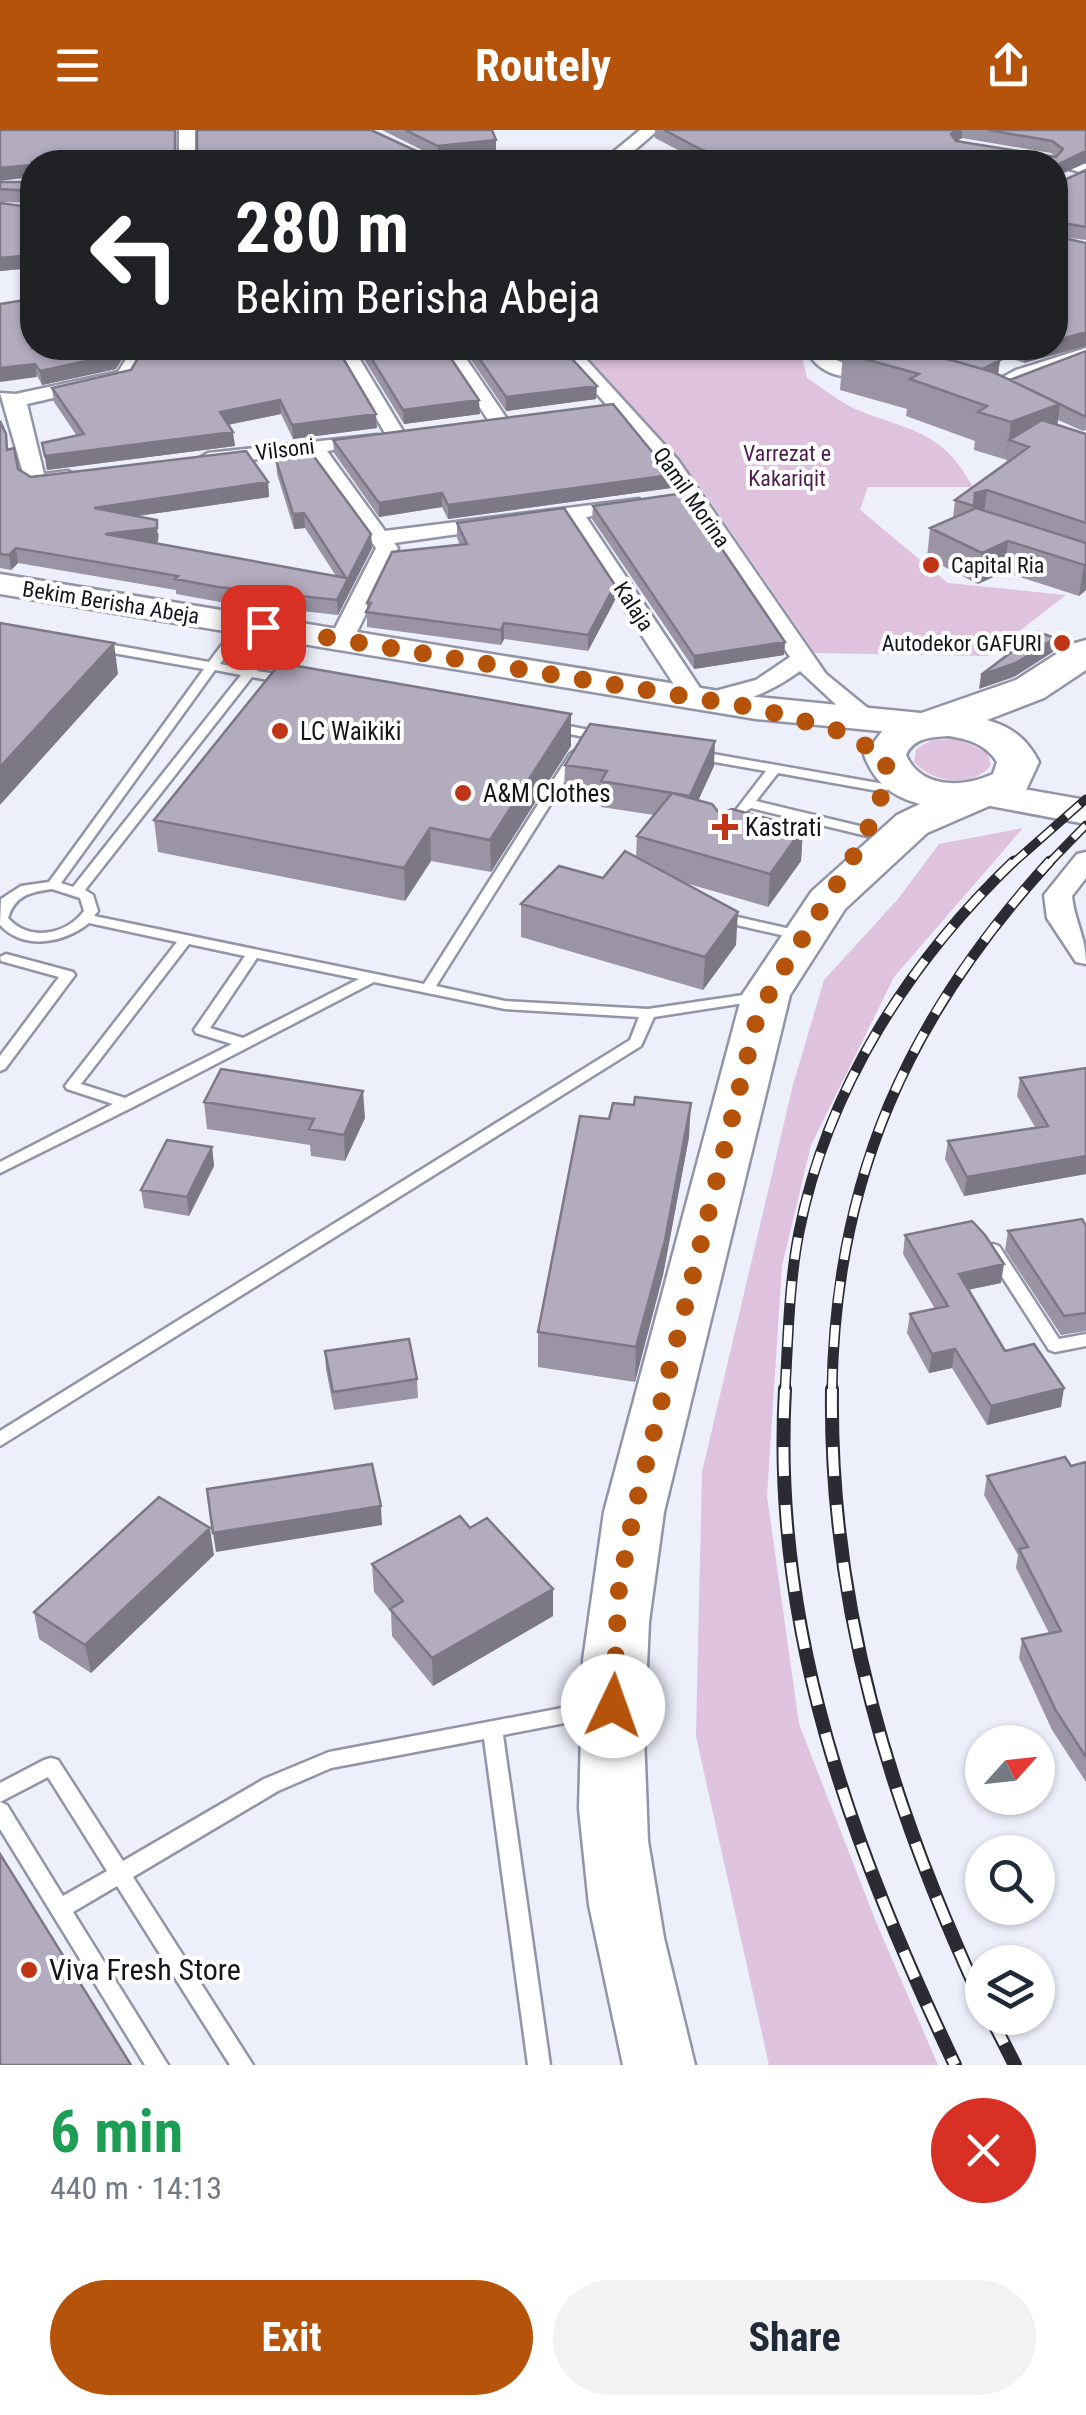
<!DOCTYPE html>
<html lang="en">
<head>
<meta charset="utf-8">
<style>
	body { margin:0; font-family:"Roboto Condensed",sans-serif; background:#f2f2f3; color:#1f2937; height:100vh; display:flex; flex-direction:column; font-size:38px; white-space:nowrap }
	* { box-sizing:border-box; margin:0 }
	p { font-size:32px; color:#747a83 }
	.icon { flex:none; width:55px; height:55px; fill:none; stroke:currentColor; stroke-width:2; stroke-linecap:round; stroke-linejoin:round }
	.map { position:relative; height:1935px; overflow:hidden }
	.sheet { display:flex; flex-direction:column; background:#fff; flex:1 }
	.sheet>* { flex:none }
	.top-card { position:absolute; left:20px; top:20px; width:1048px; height:210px; border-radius:40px; box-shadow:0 2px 8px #0004; background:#202124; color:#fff; overflow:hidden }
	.needle { width:65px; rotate:63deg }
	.buttons { position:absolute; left:965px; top:1595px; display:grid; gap:20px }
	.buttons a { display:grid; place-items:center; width:90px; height:90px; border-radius:50%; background:#fff; box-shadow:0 2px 8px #0004; font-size:50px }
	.pin { position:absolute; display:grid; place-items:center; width:85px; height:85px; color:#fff; margin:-42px; border-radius:20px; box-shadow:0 5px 15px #0006 }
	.me { position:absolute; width:110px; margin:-55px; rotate:3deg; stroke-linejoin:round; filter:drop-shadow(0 0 8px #0008) }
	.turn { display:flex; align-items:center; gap:35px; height:210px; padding:0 50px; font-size:45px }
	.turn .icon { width:130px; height:130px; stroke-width:2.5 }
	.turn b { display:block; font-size:70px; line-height:85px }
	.round { display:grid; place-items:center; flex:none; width:105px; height:105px; border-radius:52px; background:#f2f2f3 }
	.head { display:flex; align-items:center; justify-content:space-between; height:170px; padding:0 50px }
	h1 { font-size:60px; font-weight:700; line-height:75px; color:#1e9e55 }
	.button { display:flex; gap:20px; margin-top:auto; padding:20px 50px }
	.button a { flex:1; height:115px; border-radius:60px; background:#b45309; color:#fff; font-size:40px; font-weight:700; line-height:115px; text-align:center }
	.button a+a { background:#f2f2f3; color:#1f2937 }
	header { display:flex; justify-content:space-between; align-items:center; height:130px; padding:0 50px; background:#b45309; color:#fff; font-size:45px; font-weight:700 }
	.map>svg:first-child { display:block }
	.green { fill:#dec2de }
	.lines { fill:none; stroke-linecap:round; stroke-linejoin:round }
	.lane-casing { stroke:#9294a7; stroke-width:5 }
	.street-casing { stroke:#9294a7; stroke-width:5 }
	.secondary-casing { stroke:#9294a7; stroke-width:5 }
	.primary-casing { stroke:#9294a7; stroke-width:5 }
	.lane { fill:#fff; fill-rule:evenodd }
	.street { fill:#fff; fill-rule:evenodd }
	.secondary { fill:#fff; fill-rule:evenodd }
	.primary { fill:#fff; fill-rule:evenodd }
	.rail-far2-casing { stroke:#2b2b33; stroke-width:9 }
	.rail-far1-casing { stroke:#2b2b33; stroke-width:11 }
	.rail-casing { stroke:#2b2b33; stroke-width:14 }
	.rail-far2 { stroke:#fff; stroke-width:6; stroke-dasharray:18; stroke-linecap:butt }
	.rail-far1 { stroke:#fff; stroke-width:8; stroke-dasharray:22; stroke-linecap:butt }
	.rail { stroke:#fff; stroke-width:10; stroke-dasharray:29; stroke-linecap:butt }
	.wall { fill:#9a94a4; fill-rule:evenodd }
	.shaded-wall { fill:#7d7886 }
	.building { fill:#b3acbf; stroke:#7d7886; stroke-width:2.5 }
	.route { stroke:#b45309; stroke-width:18; stroke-dasharray:0 32.4 }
	.poi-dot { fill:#c03516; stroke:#fff; stroke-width:4 }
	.labels { text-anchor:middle; stroke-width:8; stroke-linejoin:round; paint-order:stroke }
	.far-street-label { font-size:22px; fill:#15151c; stroke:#fff }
	.far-park-label { font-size:22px; fill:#4b1b4d; stroke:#fff }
	.far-poi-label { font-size:22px; fill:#15151c; stroke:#fff; text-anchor:start }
	.poi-label { font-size:25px; fill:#15151c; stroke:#fff; text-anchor:start }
	.near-poi-label { font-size:30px; fill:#15151c; stroke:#fff; text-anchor:start }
</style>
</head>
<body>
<header><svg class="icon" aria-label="menu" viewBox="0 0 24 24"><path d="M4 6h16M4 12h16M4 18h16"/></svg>Routely<svg class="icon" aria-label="share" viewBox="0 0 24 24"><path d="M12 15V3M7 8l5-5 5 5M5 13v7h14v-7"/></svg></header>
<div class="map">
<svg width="1086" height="1935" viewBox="0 0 1086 1935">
	<rect width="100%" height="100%" fill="#edeffb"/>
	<!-- green -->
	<path class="green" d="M580,218H800L807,248C824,259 842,274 860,281C914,302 942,301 973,357H868L860,380L948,453L1066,465L987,526L815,523L699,355Z
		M957,609L987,622L991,635C973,659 932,653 914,632L916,619L932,610Z
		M1023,698L894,847L811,1015L782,1136L767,1366L799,1594L876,1792L938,1935H769L696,1606L702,1342L793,955L824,850L898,769L939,714Z"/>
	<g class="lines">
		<!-- lane casing -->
		<g class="lane-casing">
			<path id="lane" d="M243,491L249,494L220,534L246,539L279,498L283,496L289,500L257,541L290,546L296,550L290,554L252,547L85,760L93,765L98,781L94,786L424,854L570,624L576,620L582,624L436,856L505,871L648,879L757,863L764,867L757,871L654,887L641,916L0,1316V1301L630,910L639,887L505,879L374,852L133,977L0,1043V1032L113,974L67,959L65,956L177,812L89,793C64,813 24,821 0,795L1,769L21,756L49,752L204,539L96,520L90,516L96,512L209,532L239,492ZM215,540L241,545L73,757L61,753ZM52,759L80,768L84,781C66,805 29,812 8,788C15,765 31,762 52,759ZM189,814L245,826L194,900L196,903L232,914L125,968L81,954ZM257,828L359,849L243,908L210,898Z
				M553,593L605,603L611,607L605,611L549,600V594Z
				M696,621L884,654L890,658L884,662L778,643L756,671L872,699L874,702L867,706L751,678L742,684L736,680L766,641L692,628L690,625Z
				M720,783L808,803L810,806L803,810L715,790L713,787L715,784Z
				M6,824L73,842L75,845L5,939L0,941V926L59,847L1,831L0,827Z
				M993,1114L999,1116L1059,1209L1086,1204V1216L1055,1222L1049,1220L985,1120L987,1116Z
				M599,1571L606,1573L609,1579L606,1585L503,1605L550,1935H528L484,1609L331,1638L278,1661L133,1747L253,1935H230L117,1756L73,1782L168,1935H145L0,1699V1672L7,1675L63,1766L107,1741L48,1647L0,1672V1653L44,1630L51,1628L58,1630L123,1731L264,1649L329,1622Z"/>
		</g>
		<!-- street casing -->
		<g class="street-casing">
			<path id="street" d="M179,0H195V32H179Z
				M640,0H658L629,25L647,32H452L460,27L612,23Z
				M1055,28L1086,34V44L1047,32Z
				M133,218H152L132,250L27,274L44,344L68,341L79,347L68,353L27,357L0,263L16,264L118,242Z
				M335,218H353L406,306L403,310H389Z
				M441,218H459L509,292L506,296H492Z
				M556,218H576L678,330L826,544L875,584L878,589L875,594H857L800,541C769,564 724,583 686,573L566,389L394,413L398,418L353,510L341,517L333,515L329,510L376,418L307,323L208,335L198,329L208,323L377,305V313L327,321L385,401L639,369V379L586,387L704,564L756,550L790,527L663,338Z
				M820,218L880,221L886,232C866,253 830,251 812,229ZM849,224L865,229L866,230L848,235L832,228Z
				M1086,218V230L1030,248L987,269L970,265L1016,240Z
				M1086,722V748L1072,766C1075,793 1086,806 1086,834L1076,832L1047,788L1044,765L1077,724Z"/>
		</g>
		<!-- secondary casing -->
		<g class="secondary-casing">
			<path id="secondary" d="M0,444L756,567L931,584L944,587L950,595L944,603L931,606L756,589L0,464Z
				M983,652L1086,670V694L969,672L964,664L969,656Z"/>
		</g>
		<!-- primary casing -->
		<g class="primary-casing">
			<path id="primary" d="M1086,510V540L1044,568L987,590C1012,597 1027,609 1039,632L1026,660L927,703L845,779L790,865L664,1382L649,1492L644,1604L648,1711L664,1808L695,1935H623L589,1775L579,1679L583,1530L604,1382L742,865L812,761L897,685L920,674C891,666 875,653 864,625L887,595L1016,550L1072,514ZM948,606C968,609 986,614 997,632L993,644C963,658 921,659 906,625C913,608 931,607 948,606Z"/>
		</g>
		<!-- lane -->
		<use href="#lane" class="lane"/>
		<!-- street -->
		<use href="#street" class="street"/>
		<!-- secondary -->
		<use href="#secondary" class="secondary"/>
		<!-- primary -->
		<use href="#primary" class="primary"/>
		<!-- rail-far2 casing -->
		<g class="rail-far2-casing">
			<path id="rail-far2" d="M1012,734L1086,669
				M1048,734L1086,695"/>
		</g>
		<!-- rail-far1 casing -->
		<g class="rail-far1-casing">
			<path id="rail-far1" d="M785,1261C788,1209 789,1153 799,1102C827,959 910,830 1014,731
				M832,1261C835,1049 908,887 1050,731"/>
		</g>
		<!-- rail casing -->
		<g class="rail-casing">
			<path id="rail" d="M785,1259C771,1501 853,1720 955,1935
				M832,1259C829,1476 891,1677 982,1872
				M991,1888L1015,1935"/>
		</g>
		<!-- rail-far2 -->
		<use href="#rail-far2" class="rail-far2"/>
		<!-- rail-far1 -->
		<use href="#rail-far1" class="rail-far1"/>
		<!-- rail -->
		<use href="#rail" class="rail"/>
	</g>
	<!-- wall -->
	<path class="wall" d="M176,0V23L430,32H32Z
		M382,0H492L496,22L438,28Z
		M655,0H1086L1055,32H701L655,8ZM962,8L1051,23L1056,27L957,11Z
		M1086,40V110L1055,106L1086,113V216L1024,233L984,218H1055V53H1058Z
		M32,51V138L0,141V73L30,77L31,73L0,72V52Z
		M0,174L116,239L42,255Z
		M144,218L377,298L293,309L281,284L228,295L235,316L47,340L42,313L77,306L54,272L52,258L131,240Z
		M357,218H444L480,284L404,294Z
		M463,218H562L596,269L506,281Z
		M1086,221V300L1083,301L1058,290L1057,295L1086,304V460L1079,466L1004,442L978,454L927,428L930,398L953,388L955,370L1006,333L1007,330L974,320L975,311L906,286L907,279L840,260L843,223L1000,230L998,244L1010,250Z
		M0,291L8,319L18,339L31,347L268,352L269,367L138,386L159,404L158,412L152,413L336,446L305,398L294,399L277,344L276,330L305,325L304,313L371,404L372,418L338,485L220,472L176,464V460L18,433L11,440L0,438Z
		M333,310L671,345V358L448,389L442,377L379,387L334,323Z
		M593,376L785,512L784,525L694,539L592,389Z
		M457,393L615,470L588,521L504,509L501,515L367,497V473L460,415L457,408Z
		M571,616L491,742L431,731L405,771L158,722L154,690Z
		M565,635L714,636L698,670L720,684L803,698L801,731L768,777L682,752L736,815L703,860L521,807V774L603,748L636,727L637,706L654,685L601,677V666L564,660Z
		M1086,938V1044L964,1066L945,1029L948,1011L1035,997L1017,966L1020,948Z
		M204,972L365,988L345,1031L311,1026L310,1015L207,999Z
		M689,1007L663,1145L635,1252L538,1237V1202Z
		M212,1017L214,1036L189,1086L144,1078L141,1060Z
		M1086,1096V1201L1061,1205L1005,1120L1008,1101Z
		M905,1105L1001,1153L968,1160L1005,1221L1061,1277L987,1295L952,1238L929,1243L907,1203L910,1184L935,1179L903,1124Z
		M325,1221L417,1249L418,1268L334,1280L326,1239Z
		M1086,1332V1652L1052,1600L1019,1528L1022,1509L1049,1503L1016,1438L1018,1425L984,1365L987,1346L1071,1336Z
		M470,1398L553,1459V1486L433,1556L392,1506L391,1482L374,1462L372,1434Z
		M214,1425L91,1543L39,1509L34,1482Z"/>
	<!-- shaded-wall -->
	<path class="shaded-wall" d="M956,0H962V8L949,16L951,4Z
		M496,10V22L438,28V16Z
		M1086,21V33L1055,47V35Z
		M30,35L32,47L0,51V38Z
		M32,125V138L0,141V128Z
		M1086,202V216L1024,233L1026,219L1055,218V211Z
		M119,218H129L116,239L42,255L40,241Z
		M1000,230L998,244L978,241Z
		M35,234L37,247L0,252V238Z
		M597,256L596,269L506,281V267Z
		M280,270L281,284L221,296L220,282Z
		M479,270L480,284L404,294L403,280Z
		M1060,274L1055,312L1029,317L1009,310L1006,330L1011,292Z
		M376,284L377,298L293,309L292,295Z
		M233,302L235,316L47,340L45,326Z
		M671,345V358L448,389V375Z
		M268,352L269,367L95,392L94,378Z
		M987,360L983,389L972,392L975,363Z
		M442,363V377L379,387V373Z
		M304,383L305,398L294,399L293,384Z
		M157,390L158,412L107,418L105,404Z
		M371,404L372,418L338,485L337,470Z
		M1008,411L1004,442L978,454L982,423Z
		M16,418L18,433L11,440L9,425Z
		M1086,434V460L1079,466L1084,435Z
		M615,455V470L588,521V505Z
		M504,493V509L501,515V500Z
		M1055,508L1053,522L1014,547L979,559L981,545Z
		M785,512L784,525L694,539V526Z
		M114,513L118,544L0,675V637Z
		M571,584V616L491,742L490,710Z
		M715,611L714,636L689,691L690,666Z
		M430,698L431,731L405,771L404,738Z
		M803,698L801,731L768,777L770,744Z
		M738,782L736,815L703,860L705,827Z
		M363,961L365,988L345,1031L344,1005Z
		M691,973L689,1007L663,1145L635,1252L636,1217Z
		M212,1017L214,1036L189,1086L187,1067Z
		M1086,1026V1044L964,1066L967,1047Z
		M1004,1134L1001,1153L956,1162L959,1144Z
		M955,1219L952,1238L929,1243L932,1224Z
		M1064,1258L1061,1277L987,1295L991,1276Z
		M381,1376L382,1395L216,1422L213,1403Z
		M210,1398L214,1425L91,1543L85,1515Z
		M553,1459V1486L433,1556L432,1528Z"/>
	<!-- building -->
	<path class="building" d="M0,0H175V23H197V0H371L423,24L430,32H232L215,25L183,26L182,32H32V48L30,35L0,38Z
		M405,0H492L496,10L438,16Z
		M664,0H956L951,4L956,11L1056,27L1063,19L1052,11L988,0H1086V21L1055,36V32H749L702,20Z
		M1086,40V97L1057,92L1055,99V53H1058Z
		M0,52H32V61L0,59Z
		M32,65V125L0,128V73L30,77Z
		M1055,106L1086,113V202L1055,211Z
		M32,169V218H119L114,225L40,241L35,234L0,238V174Z
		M144,218H337L376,284L292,295L280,270L220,282L233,302L45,326L42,313L84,304L52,258L131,240Z
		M365,218H444L479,270L403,280Z
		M472,218H562L597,256L506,267Z
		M851,218H908L993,242L1060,274L1011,292L978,282L987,276L910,249L919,244L843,223Z
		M908,218H972L1000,230L982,239Z
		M1086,221V287L1010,250Z
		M613,274L671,345L448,375L442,363L379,373L333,310Z
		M1042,290L1086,304V393L987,360L975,363L974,376L955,370L1029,317L1009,310Z
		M0,291L6,304L7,320L14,318L18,339L31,347L246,321L268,352L94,378L157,390V398L105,404L346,448L304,383L293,384L290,374L276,330L307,325L304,313L371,404L337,470L218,457L175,449L178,446L16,418L9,425L0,424Z
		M684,363L785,512L694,526L593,376Z
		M564,378L615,455L588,505L504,493L501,500L366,482L371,473H367L392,422L467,414L457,393Z
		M976,378L1086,413V434L1084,435L1008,411L982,423L930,398Z
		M0,493L114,513L0,637Z
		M1038,502L1055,508L1016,533L981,545Z
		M280,533L571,584L490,710L430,698L404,738L154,690Z
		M590,594L715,611L690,666L601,651L607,641L565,635Z
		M672,663L712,674L720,684L732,679L803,698L770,744L637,706Z
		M625,721L738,782L705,827L521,774L559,736L603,748Z
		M1086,938V1026L967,1047L948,1011L1048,996L1020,948Z
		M221,939L363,961L344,1005L309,999L314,989L204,972Z
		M635,967L691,973L665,1110L636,1217L538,1202L580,986L609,989L613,973L634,975Z
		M167,1010L212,1017L187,1067L141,1060Z
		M1082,1089L1086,1096V1183L1064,1186L1008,1101Z
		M972,1091L985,1105L1004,1134L959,1144L1005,1221L1034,1214L1064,1258L991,1276L955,1219L932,1224L910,1184L948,1176L905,1105Z
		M409,1209L417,1249L333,1262L325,1221Z
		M1065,1327L1071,1336L1086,1332V1627L1056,1581L1022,1509L1061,1501L1019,1419L1028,1417L987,1346Z
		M372,1334L381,1376L213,1403L207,1359Z
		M159,1367L210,1398L85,1515L34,1482Z
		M460,1386L470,1398L487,1388L553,1459L432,1528L390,1479L403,1471L372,1434Z
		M0,1724L131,1935H0Z"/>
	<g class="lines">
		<!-- route -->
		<path class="route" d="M263,497L756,578L836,600L885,626C899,690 781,823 756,892L634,1382L619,1458L613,1576"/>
	</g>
	<!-- markers -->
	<g class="poi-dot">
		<circle cx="931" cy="435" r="10"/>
		<circle cx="1062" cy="513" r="10"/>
		<circle cx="280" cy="601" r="10"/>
		<circle cx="463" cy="663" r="10"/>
		<path d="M720 682h10v10h10v10h-10v10h-10v-10h-10v-10h10z"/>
		<circle cx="29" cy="1840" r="10"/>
	</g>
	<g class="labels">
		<!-- far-street labels -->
		<g class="far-street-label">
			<text transform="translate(285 319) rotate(-7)" y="8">Vilsoni</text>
			<text transform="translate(692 367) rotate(55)" y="8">Qamil Morina</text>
			<text transform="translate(111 472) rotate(9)" y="8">Bekim Berisha Abeja</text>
			<text transform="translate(634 476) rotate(57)" y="8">Kalaja</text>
		</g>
		<!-- far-park labels -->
		<g class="far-park-label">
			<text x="787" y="331">Varrezat e<tspan x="787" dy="25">Kakariqit</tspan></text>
		</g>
		<!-- far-poi labels -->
		<g class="far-poi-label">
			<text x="951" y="443">Capital Ria</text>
			<text x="1042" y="521" text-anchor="end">Autodekor GAFURI</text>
		</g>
		<!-- poi labels -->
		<g class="poi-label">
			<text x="300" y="610">LC Waikiki</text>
			<text x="483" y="672">A&amp;M Clothes</text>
			<text x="745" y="706">Kastrati</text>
		</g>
		<!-- near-poi labels -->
		<g class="near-poi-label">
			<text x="49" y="1850">Viva Fresh Store</text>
		</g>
	</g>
</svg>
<div class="buttons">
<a><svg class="needle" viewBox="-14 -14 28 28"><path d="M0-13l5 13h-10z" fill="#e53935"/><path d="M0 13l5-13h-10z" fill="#747a83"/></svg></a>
<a><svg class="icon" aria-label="search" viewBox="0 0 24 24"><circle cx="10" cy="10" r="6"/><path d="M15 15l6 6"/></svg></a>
<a><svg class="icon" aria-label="layers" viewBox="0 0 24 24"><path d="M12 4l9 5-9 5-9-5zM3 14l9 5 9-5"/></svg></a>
</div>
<div class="pin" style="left:263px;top:497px;background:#d93025"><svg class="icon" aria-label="arrive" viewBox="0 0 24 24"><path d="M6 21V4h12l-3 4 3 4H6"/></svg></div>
<svg class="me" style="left:613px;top:1576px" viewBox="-20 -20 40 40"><circle r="19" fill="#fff"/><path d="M0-13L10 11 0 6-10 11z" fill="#b45309"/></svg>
<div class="top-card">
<div class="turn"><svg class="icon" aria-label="left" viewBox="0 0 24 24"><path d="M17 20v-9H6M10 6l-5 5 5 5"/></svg><div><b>280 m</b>Bekim Berisha Abeja</div></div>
</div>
</div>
<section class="sheet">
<div class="head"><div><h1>6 min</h1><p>440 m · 14:13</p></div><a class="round" style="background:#d93025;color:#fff"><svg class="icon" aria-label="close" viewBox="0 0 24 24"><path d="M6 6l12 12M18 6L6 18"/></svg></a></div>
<div class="button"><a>Exit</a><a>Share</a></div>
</section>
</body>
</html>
